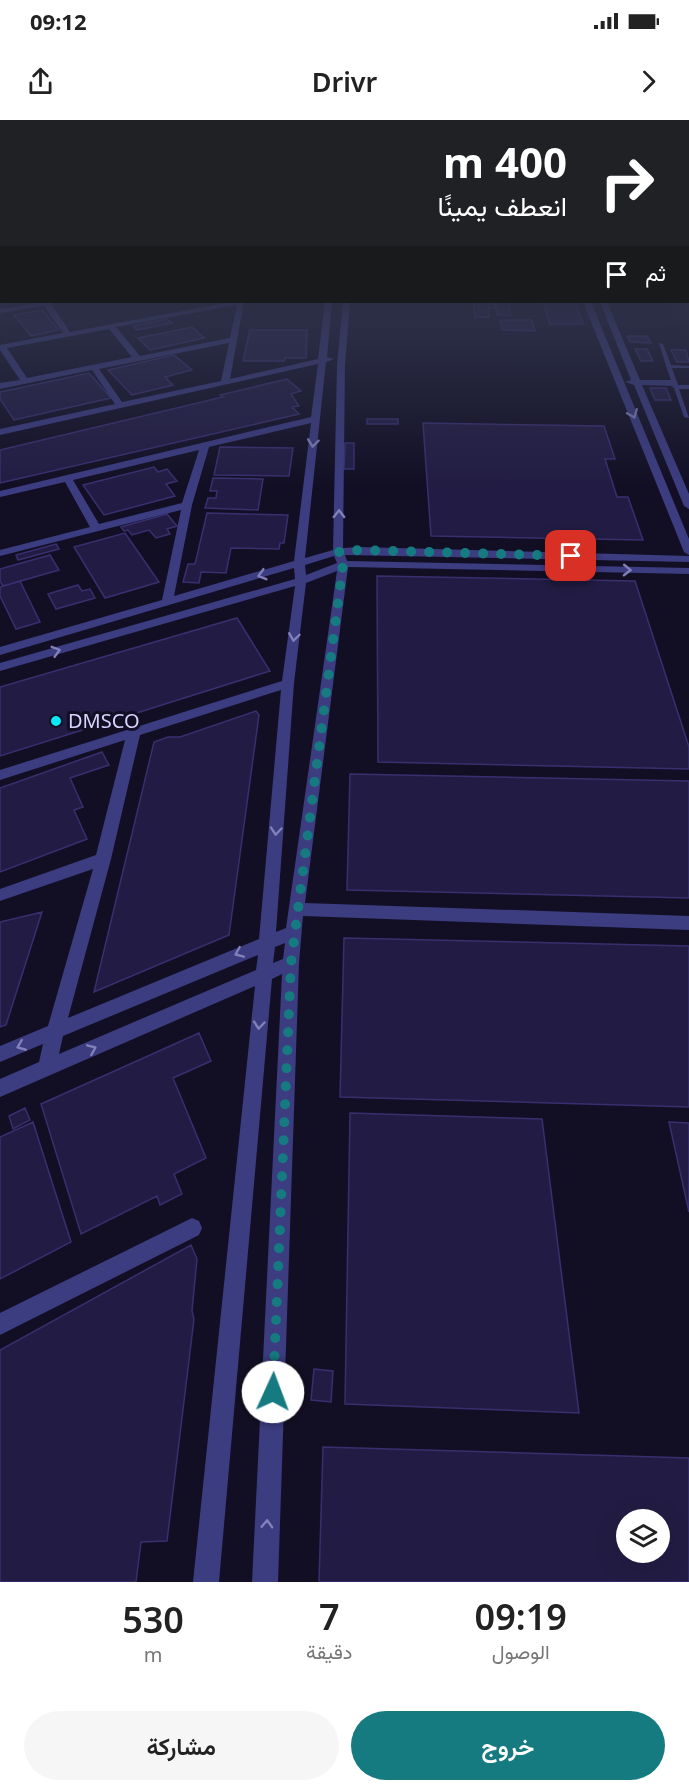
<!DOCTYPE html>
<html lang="ar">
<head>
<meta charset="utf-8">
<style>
	body { margin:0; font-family:"Noto Sans",Vazirmatn,sans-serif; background:#f6f6f6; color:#222; direction:rtl; height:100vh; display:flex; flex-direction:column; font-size:22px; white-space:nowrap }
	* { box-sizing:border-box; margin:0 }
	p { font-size:20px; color:#767676 }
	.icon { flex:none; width:33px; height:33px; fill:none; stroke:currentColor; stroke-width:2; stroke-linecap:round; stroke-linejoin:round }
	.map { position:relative; height:1462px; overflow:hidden; direction:ltr }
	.side { display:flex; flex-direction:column; background:#fff; flex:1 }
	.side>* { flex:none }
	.top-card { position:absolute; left:0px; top:0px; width:690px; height:183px; box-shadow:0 6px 24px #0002; direction:rtl; background:#202124; color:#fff; overflow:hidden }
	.buttons { position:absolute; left:616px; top:1389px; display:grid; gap:12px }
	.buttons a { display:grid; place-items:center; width:54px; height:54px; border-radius:50%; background:#fff; box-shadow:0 6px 24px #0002; font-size:30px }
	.pin { position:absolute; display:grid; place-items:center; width:51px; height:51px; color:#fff; margin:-26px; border-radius:12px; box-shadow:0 3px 9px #0006 }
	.me { position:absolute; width:66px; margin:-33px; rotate:2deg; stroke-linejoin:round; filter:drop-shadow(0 0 4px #0008) }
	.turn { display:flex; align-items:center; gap:21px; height:126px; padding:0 24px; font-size:27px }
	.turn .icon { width:78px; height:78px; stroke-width:2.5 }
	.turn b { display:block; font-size:42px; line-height:51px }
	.then { display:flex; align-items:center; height:57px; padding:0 24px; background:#0003; gap:12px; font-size:22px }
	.eta { display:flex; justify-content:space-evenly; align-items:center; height:102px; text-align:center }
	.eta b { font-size:36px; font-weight:600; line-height:42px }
	.primary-button { display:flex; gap:12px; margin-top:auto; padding:12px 24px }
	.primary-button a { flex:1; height:69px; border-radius:36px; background:#167b81; color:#fff; font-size:24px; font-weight:600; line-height:69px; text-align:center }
	.primary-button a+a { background:#f6f6f6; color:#222 }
	.status { display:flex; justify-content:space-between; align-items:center; height:42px; padding:0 30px; background:#fff; direction:ltr }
	.status svg { height:16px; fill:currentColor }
	header { display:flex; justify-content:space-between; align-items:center; height:78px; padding:0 24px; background:#fff; font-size:27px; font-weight:600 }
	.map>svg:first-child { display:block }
	.building { fill:#221c44; stroke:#392f6f; stroke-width:1.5; fill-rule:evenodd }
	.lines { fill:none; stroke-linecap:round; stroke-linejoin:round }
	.service { fill:#3c3c81; fill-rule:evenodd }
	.minor { fill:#3c3c81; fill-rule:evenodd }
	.oneway { stroke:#8180b9 }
	.route { stroke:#167b81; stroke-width:10; stroke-dasharray:0 18 }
	.poi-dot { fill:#08e7f5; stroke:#120f24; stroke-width:2 }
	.labels { text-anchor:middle; stroke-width:6; stroke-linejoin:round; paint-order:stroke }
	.poi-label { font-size:20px; fill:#d6d3fe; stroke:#120f24; text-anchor:start }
</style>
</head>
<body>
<div class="status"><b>09:12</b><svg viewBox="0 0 49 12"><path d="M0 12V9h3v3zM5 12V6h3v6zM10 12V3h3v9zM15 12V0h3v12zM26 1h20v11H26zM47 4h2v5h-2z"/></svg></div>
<header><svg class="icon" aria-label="forward" viewBox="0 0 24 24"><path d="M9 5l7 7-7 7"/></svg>Drivr<svg class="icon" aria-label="share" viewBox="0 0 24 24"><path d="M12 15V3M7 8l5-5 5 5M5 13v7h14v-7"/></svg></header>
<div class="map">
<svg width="689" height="1462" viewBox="0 0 689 1462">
	<rect width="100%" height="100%" fill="#120f24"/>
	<!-- building -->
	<path class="building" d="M473,182H494L495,188H488L489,197H475Z
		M495,182H508L511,195H497Z
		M543,182H575L583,204H550Z
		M42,190L59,210L31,216L14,195Z
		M167,199L172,203L137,210L133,206Z
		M500,200H532L535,211L502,210Z
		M192,207L204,218L150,230L138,218Z
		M250,210H307L306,238H285L284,241H243Z
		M627,216H647L651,223L630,222Z
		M635,229H647L653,241H641Z
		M671,230H686L689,242H677Z
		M174,235L192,250L165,257L173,265L132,275L108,250Z
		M89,253L111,278L14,300L0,279V272Z
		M287,259L301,271L291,274L299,286L292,287L299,294L0,363V330L223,277L220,275Z
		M650,268H666L671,280H655Z
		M367,299H398V304H367Z
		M423,303L604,306L615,339H605L617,377H628L643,420L431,416Z
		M345,323H354V349H344Z
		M220,327L293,328L289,356L214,355Z
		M154,347L158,352L167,349L177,361L166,364L175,376L104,395L83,365Z
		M213,358L263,359L258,390L205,388L208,378H216L217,371H210Z
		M207,393L288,395L284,423H280L279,429L231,428L226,453L201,452L199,463L183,462L188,444H195Z
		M167,394L177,406L167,409L170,414L156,418L149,410L132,415L128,410L124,411L121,407Z
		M125,413L159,462L105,478L74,427Z
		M56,424L59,429L18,440L16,435Z
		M50,435L59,450L3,466L0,461V449Z
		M377,456L635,461L689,627V649L378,642Z
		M20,461L40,502L16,509L0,476V467Z
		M78,465L82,471L90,469L95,478L56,489L48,474Z
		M237,498L270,551L0,636V567Z
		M256,591L259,595L229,815L94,872L154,622L168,617H180Z
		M102,632L109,645L70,658L83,687L74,690L87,719L0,752V668Z
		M350,654L689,661V778L347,770Z
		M42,792L6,905L0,907V802Z
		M344,818L689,826V987L340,977Z
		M199,913L211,941L173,958L206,1038L174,1054L182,1074L160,1085L157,1076L81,1114L41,984Z
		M25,988L30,1000L13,1009L9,996Z
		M350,993L542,999L579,1293L345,1284Z
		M33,1002L71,1122L0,1159V1017Z
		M669,1002L689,1003V1092Z
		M191,1125L197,1139L192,1191L194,1199L167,1421L141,1422L136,1462H0V1230Z
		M314,1249L333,1251L331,1282L311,1280Z
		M323,1327L689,1338V1462H319ZM627,1400H660V1432H627Z"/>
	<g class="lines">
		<!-- service -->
		<path class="service" d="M659,223L663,224L671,245L689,246V248H672L678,265H689V269H679L689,298L684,297L674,268L672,267L673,266L666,246Z"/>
		<!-- minor -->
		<path class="minor" d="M42,182H55L51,184L70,212L231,182H244L230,259L318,239L325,182H332L327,237L334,239L326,242L305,438L333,430L337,245L343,182H350L345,245L343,428L360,427L689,436V442L345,435L347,441L689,448V454L348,447L305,783L689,796V810L303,796L299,843L278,1462H252L282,854L272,859L219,1462H193L255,866L0,977V959L39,942L43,924L0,942V926L48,906L93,749L0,781V769L96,735L125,620L0,660V650L282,561L295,466L0,551V543L295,459L294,448L0,535V527L162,480L181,390L0,436V430L90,407L65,362L0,377V371L311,297L318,244L0,315V309L115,284L92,250L0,269V263L20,260L0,230V225L63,213L44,186L0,193V189ZM237,185L230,218L140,236L116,207ZM109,209L132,237L27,258L7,228ZM229,223L221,261L122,282L99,249ZM311,303L294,441L174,476L192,385L209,327ZM199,330L182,383L99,404L73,360ZM334,436L337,443L306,455L305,445ZM337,451L286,808L276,812L294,563L306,463ZM281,570L259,819L68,898L111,739L140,615ZM285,823L283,839L273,843L275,827ZM258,835L256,850L59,934L63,916Z
			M583,182H591L689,419V435L684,432Z
			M600,182H607L640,260H674L678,263L674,266L642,265L689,374V389L684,386L634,265L625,262L631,260Z
			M192,1098L199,1101L202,1108L199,1115L0,1215V1193Z"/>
	</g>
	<!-- one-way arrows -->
	<defs><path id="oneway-chevron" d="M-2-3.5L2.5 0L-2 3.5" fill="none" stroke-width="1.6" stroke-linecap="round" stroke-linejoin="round" transform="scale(1.5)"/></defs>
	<g class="oneway">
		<use href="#oneway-chevron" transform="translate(633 294) rotate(68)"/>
		<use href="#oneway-chevron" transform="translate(313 323) rotate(97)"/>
		<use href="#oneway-chevron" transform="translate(339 394) rotate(-89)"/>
		<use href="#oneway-chevron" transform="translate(627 450) rotate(1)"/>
		<use href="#oneway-chevron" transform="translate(262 455) rotate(164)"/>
		<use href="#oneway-chevron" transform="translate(294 517) rotate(98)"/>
		<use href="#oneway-chevron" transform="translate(56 531) rotate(-16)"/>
		<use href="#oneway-chevron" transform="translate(276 711) rotate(95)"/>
		<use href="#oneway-chevron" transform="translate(239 833) rotate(157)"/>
		<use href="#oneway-chevron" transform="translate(259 905) rotate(95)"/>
		<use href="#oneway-chevron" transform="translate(21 926) rotate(158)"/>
		<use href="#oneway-chevron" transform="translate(92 929) rotate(-23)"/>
		<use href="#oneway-chevron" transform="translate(267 1404) rotate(-88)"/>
	</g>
	<!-- sky -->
	<linearGradient id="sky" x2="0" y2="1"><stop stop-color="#0a0814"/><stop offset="0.44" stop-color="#333750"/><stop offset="1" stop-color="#333750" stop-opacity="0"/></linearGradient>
	<rect width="689" height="367" fill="url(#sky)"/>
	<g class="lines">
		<!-- route -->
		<path class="route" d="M273,1272L291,843L343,444L338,432L360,430L571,436"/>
	</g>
	<!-- markers -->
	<circle class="poi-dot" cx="56" cy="601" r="6"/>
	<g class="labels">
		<!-- poi labels -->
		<g class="poi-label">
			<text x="68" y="608">DMSCO</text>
		</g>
	</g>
</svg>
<div class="buttons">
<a><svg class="icon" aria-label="layers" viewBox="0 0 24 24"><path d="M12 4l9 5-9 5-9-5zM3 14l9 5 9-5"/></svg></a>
</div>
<div class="pin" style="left:571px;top:436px;background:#d93025"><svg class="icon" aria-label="arrive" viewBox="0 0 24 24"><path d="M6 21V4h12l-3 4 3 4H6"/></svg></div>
<svg class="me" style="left:273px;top:1272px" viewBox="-20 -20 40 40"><circle r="19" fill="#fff"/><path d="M0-13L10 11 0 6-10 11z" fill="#167b81"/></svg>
<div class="top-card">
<div class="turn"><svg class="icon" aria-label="right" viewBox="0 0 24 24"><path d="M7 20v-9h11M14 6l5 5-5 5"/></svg><div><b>400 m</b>انعطف يمينًا</div></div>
<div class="then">ثم<svg class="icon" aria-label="arrive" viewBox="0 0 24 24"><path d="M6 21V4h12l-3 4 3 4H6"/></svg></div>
</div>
</div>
<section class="side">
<div class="eta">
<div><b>09:19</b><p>الوصول</p></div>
<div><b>7</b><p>دقيقة</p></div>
<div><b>530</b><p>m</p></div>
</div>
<div class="primary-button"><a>خروج</a><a>مشاركة</a></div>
</section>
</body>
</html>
